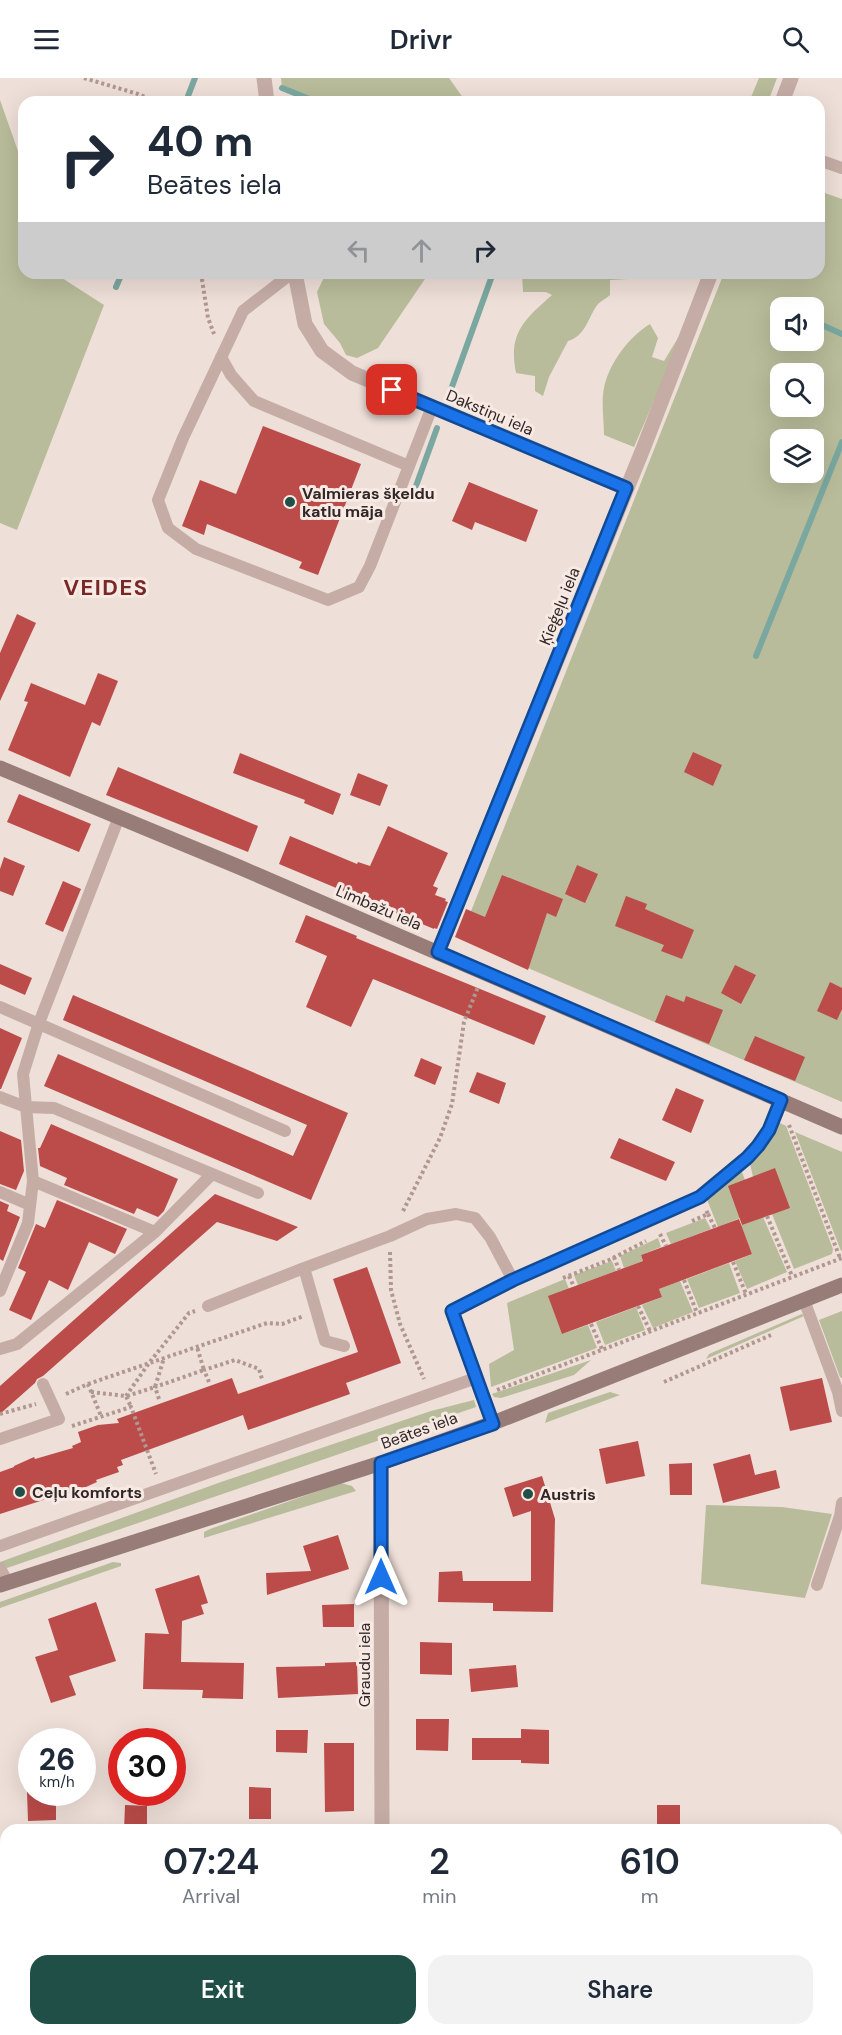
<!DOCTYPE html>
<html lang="en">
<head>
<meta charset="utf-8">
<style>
	body { margin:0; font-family:"DM Sans",sans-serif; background:#f2f2f3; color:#1f2937; height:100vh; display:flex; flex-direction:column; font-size:22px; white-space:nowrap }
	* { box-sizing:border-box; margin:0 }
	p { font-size:20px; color:#747a83 }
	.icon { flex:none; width:33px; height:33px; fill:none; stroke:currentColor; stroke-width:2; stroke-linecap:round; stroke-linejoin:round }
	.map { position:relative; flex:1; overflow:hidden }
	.side { position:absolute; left:0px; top:1746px; width:843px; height:212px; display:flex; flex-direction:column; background:#fff; border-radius:18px 18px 0 0; box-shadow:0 6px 24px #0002 }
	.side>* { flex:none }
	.banner { position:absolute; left:18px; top:18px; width:807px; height:183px; border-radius:18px; box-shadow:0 6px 24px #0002; background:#fff; color:#1f2937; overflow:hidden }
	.controls { position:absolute; left:770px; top:219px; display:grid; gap:12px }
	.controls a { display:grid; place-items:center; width:54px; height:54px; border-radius:12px; background:#fff; box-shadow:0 6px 24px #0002; font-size:30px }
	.speed { position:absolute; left:18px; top:1650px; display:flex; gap:12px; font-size:30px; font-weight:700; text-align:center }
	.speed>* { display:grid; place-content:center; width:78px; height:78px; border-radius:50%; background:#fff; box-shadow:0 6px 24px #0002; line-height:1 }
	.speed small { font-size:15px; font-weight:400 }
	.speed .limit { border:9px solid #d22; background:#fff; color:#111 }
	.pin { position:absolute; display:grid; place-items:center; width:51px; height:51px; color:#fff; margin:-26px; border-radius:12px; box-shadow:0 3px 9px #0006 }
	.me { position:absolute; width:66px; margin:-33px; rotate:0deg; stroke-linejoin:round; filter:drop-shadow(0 0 4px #0008) }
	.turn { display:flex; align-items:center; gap:21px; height:126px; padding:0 30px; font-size:27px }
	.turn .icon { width:78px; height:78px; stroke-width:2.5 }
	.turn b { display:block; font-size:42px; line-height:51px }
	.lanes { display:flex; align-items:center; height:57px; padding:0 30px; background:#0003; justify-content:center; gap:30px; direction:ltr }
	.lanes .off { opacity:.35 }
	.eta { display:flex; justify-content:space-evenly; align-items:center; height:102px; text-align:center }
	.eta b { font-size:36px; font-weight:600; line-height:42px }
	.button { display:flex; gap:12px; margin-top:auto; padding:12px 30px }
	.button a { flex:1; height:69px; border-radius:18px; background:#204f47; color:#fff; font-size:24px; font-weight:600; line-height:69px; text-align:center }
	.button a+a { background:#f2f2f3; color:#1f2937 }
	header { display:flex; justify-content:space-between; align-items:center; height:78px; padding:0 30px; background:#fff; font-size:27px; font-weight:600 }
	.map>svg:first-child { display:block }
	.green { fill:#b8bc9a; fill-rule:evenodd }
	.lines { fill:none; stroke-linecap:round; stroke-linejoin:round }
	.stream { stroke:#7aa8a0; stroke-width:6 }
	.building { fill:#bb4c4a }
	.path { stroke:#b09790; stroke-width:4; stroke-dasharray:3 3; stroke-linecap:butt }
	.lane { stroke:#c5ada6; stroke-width:12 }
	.street { stroke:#c5ada6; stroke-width:15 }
	.secondary { stroke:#987c77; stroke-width:15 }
	.route-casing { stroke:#114b97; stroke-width:15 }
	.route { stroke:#1a73e8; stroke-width:10 }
	.poi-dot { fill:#204f47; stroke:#f7eae4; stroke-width:2 }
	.labels { text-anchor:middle; stroke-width:6; stroke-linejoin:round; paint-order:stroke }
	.street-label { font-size:16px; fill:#322726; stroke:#f7eae4 }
	.poi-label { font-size:16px; font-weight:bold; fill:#322726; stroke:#f7eae4; text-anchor:start }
	.district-label { font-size:22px; font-weight:bold; letter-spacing:1.5px; fill:#792826; stroke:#f7eae4 }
</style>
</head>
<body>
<header><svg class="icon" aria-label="menu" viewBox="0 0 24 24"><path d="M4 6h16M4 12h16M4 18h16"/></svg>Drivr<svg class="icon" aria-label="search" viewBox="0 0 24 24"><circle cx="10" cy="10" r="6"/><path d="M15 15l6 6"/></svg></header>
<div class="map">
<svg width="842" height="1957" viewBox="0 0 842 1957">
	<rect width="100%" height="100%" fill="#eedfd8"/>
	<!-- green -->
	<path class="green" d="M281,0H449L466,24H317L282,10Z
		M759,0H777L768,24H749Z
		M0,22L24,90V195H61L62,200L104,227L17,452L0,445Z
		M819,113L842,121V1024L460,861L724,195H819ZM780,230H813V262H780ZM780,296H813V328H780ZM780,362H813V394H780Z
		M326,195H429L378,270L357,280L346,277L340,265L324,246L317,214Z
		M522,195H629L628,201L610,202V217C607,220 601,223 598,226C588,239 586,258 568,263L549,299L543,318L535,313V298L516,295C508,255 524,242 552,217L546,214H523Z
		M650,246L658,260L652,279L664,283L681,255L666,295L634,369L604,357C604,343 601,323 604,310C609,285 629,259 650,246Z
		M778,1044L786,1048L833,1171L832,1176L794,1191L772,1136L753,1099L749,1081C765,1073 771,1059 778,1044Z
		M795,1054L842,1074V1172L841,1173Z
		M740,1089L745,1102L740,1140L718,1149L706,1119Z
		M763,1139L787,1194L747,1211L735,1183L752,1176L741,1147Z
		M705,1140L711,1151L671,1166L666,1155Z
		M658,1160L661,1169L641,1177L643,1183L624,1190L620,1178Z
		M612,1183L616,1193L578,1207L574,1197Z
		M729,1185L740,1215L699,1230L687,1201Z
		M565,1201L569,1211L562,1256L588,1247L597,1270L491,1309L489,1286L514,1272L507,1225Z
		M680,1203L693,1234L653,1250L642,1227L662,1219L659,1211Z
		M636,1229L645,1252L605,1267L596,1244Z
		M842,1233V1300L840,1299L819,1242Z
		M802,1236L804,1238L706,1281L709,1276Z
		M591,1282L574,1297L501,1320L494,1319L492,1316Z
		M610,1314L620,1317L545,1345L548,1335Z
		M474,1322L476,1329L7,1490L0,1484L221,1404L431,1333Z
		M341,1405L352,1408L356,1413L204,1460V1454L210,1451Z
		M706,1427L782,1429L832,1436L805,1520L701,1506Z
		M113,1484L121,1485V1488L0,1530V1524Z"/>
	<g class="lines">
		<!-- stream -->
		<path class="stream" d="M282,10L317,24
			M188,18L195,0
			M116,209L122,195
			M781,228L784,230
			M813,243L842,256
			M449,317L493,195
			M416,408L437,350
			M756,578L842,364"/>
	</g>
	<!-- building -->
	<path class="building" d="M263,348L361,386L318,497L299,490L302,484L207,446L204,457L182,448L200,402L236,416Z
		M469,404L538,432L526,464L475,444L472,452L452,443Z
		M17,536L36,545L0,623V575Z
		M98,595L118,603L100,648L92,644L70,699L8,672L28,624L24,623L31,605L85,627Z
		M693,674L722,687L713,708L684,694Z
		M240,675L341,716L333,737L304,725L305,722L233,695Z
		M118,689L258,748L248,774L106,717Z
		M358,695L388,707L380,728L350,717Z
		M19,716L91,746L79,774L7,744Z
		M388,748L448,775L433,808L438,810L435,817L446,821L445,823L448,824L437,851L434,850V851L279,786L290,758L357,786L358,784L370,788Z
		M4,779L25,788L13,818L0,813V791Z
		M577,787L598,796L585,825L565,816Z
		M502,797L563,821L556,839L547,835L528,892L455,859L466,831L485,839Z
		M63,803L81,811L63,854L45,846Z
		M626,818L647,826L645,831L694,852L682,881L661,873L664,867L615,848Z
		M306,837L357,858L356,860L546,938L534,967L373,901L351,949L306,929L327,878L295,864Z
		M0,886L32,900L25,917L0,906Z
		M735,887L756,897L741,926L721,915Z
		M830,904L842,910V931L837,942L817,933Z
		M73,917L348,1035L311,1122L44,1008L58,976L293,1078L307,1047L63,942Z
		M666,917L684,924L686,918L723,932L709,966L655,944Z
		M0,950L22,960L1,1011H0Z
		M755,958L805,979L795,1003L744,982Z
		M421,980L442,989L435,1007L414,998Z
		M477,994L506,1005L499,1026L469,1014Z
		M676,1010L704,1022L691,1055L662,1042Z
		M51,1046L178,1101L164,1133L158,1139L137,1130L134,1136L64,1107L67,1100L40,1088L38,1070H40Z
		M0,1053L21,1062L24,1093L16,1112L0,1106Z
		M619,1060L675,1084L666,1103L610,1080Z
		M775,1090L790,1130L742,1147L728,1108Z
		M215,1116L298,1149L277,1163L217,1144L43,1298L37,1301L35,1305L0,1336V1308Z
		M57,1122L127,1151L115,1176L89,1164L68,1212L49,1202L31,1242L9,1232L26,1194L18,1190L36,1146L45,1150Z
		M0,1123L9,1127L7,1133L20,1139L3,1183L0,1181Z
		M739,1141L752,1176L659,1211L662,1219L562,1256L548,1218L643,1183L641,1177Z
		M367,1189L401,1285L346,1305L350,1316L248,1352L243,1337L121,1382L123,1387L117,1389L119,1394L96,1402L97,1404L66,1418L65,1415L0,1436V1394L14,1389V1388L34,1379L35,1381L73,1370L72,1368L81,1364L78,1354L98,1347L119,1345L117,1341L232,1300L238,1316L358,1274L333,1201Z
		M822,1300L832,1344L790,1353L780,1309Z
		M638,1363L645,1398L606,1406L599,1371Z
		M750,1376L755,1397L776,1392L780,1410L723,1425L713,1386Z
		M692,1385V1417H670L669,1386Z
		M542,1398L555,1441L553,1534L493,1533V1525L438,1524L439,1494L462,1493L463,1503H531V1433L513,1439L504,1410Z
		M338,1457L349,1491L267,1517L266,1495L311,1493L303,1468Z
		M199,1497L208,1525L201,1527L204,1536L182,1543L181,1584L244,1585L243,1621L202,1620L203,1612L143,1611L145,1555L169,1556L155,1511Z
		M96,1524L116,1583L69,1598L76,1617L51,1625L35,1579L58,1572L48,1541Z
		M354,1526V1549H323L322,1527Z
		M420,1564L452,1565V1597L420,1596Z
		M357,1584L358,1616L278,1620L276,1589L325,1588V1585Z
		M516,1587L518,1609L471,1614L469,1591Z
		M416,1641H449L448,1673L416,1672Z
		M521,1651L549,1652V1686L521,1685V1682H472V1660H521Z
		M276,1652H308L307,1675L276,1674Z
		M324,1665H354V1733L325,1734Z
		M249,1709L271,1710V1741H249Z
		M27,1714H56V1742L28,1743Z
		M125,1727L147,1728V1752H124Z
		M657,1727H680V1752H657Z"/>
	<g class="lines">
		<!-- path -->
		<path class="path" d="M84,0L138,16L157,24
			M201,195L208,240L214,256
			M789,1047L840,1180
			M403,1133L440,1060L452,1026L464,944L478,909
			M708,1136L715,1150
			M767,1138L792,1198
			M692,1143L708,1136L706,1132
			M660,1156L666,1168
			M390,1174L391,1212L400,1246L424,1301
			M614,1179L619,1192
			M733,1184L746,1216
			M569,1198L574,1209
			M563,1200L609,1182L646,1163
			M684,1202L697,1235
			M638,1228L650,1253
			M591,1246L602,1271
			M209,1304L204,1292L235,1282L259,1291L262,1301
			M664,1304L771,1257
			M88,1306L267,1245L282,1246L304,1238
			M497,1312L842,1180
			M91,1314L126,1318L131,1329
			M66,1316L88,1306L101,1338
			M126,1318L149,1285L189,1235L195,1233
			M127,1318L155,1309L164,1280
			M159,1321L155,1309L204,1292L197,1269
			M0,1336L36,1326
			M72,1348L131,1329L156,1396
			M57,1957L58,1952"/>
		<!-- lane -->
		<path class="lane" d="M819,82L842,90
			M292,195L243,233L183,360L158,422L168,450L196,471L328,522L359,509L370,488L432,329
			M221,279L231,297L254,323L409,388
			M0,929L285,1053
			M0,1019L26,1029L54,1030L258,1115
			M33,1103L155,1154
			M0,1114L30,1127
			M0,1213L28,1145L33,1103L23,996L39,945L119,739
			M804,1222L838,1314L842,1333
			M208,1228L304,1190
			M344,1268L325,1263L304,1190L390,1158L427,1141L456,1136L475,1140L490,1159L513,1202
			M0,1271L17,1266L155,1154L212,1096
			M493,1345L452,1233L513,1202L700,1119L747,1080L758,1068L769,1052L781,1021
			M0,1361L59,1341L43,1306
			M0,1468L476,1300
			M0,1490L8,1505
			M817,1507L840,1438L842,1425
			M0,1883L6,1855
			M0,1943H6
			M93,1952L151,1957
			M282,1952V1957"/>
		<!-- street -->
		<path class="street" d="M264,0L267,24
			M782,24L791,0
			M295,195L305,246L322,273L352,295L626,410
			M438,874L643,371L711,195
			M381,1385L382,1752
			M0,1822H6
			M837,1912H842
			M384,1952V1957"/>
		<!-- secondary -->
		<path class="secondary" d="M0,690L239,789L842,1049
			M0,1507L381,1385L493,1345L842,1207"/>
	</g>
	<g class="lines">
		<!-- route casing -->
		<g class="route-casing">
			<path id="route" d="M381,1499V1385L493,1346L452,1233L513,1202L700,1119L747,1080L758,1068L769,1052L781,1022L438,874L626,410L392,312"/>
		</g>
		<!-- route -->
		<use href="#route" class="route"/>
	</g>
	<!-- markers -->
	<g class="poi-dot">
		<circle cx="290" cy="424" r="6"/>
		<circle cx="20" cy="1414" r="6"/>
		<circle cx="528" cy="1416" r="6"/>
	</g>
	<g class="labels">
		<!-- street labels -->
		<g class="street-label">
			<text transform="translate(490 334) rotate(23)" y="6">Dakstiņu iela</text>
			<text transform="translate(559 528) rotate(-68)" y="6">Ķieģeļu iela</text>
			<text transform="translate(379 829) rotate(23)" y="6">Limbažu iela</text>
			<text transform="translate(419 1352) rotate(-20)" y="6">Beātes iela</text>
			<text transform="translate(364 1587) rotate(-90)" y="6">Graudu iela</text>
		</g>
		<!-- poi labels -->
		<g class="poi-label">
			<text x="302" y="421">Valmieras šķeldu<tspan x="302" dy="18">katlu māja</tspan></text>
			<text x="32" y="1420">Ceļu komforts</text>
			<text x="540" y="1422">Austris</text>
		</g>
		<!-- district labels -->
		<g class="district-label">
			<text x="106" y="517">VEIDES</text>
		</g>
	</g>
</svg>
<div class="controls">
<a><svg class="icon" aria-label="sound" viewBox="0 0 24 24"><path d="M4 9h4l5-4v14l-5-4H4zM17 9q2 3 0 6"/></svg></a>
<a><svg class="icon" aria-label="search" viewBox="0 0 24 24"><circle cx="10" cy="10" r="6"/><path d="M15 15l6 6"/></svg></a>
<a><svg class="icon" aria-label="layers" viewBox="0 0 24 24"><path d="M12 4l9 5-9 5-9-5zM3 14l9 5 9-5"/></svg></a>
</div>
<div class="speed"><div>26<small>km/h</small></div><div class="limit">30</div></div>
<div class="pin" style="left:392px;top:312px;background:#d93025"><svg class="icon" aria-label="arrive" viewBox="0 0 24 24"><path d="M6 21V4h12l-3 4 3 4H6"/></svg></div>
<svg class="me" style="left:381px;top:1499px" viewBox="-20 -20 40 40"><path d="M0-17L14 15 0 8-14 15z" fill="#1a73e8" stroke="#fff" stroke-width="4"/></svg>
<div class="banner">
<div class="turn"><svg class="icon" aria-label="right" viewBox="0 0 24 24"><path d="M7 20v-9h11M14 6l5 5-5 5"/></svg><div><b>40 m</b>Beātes iela</div></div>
<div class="lanes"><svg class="icon off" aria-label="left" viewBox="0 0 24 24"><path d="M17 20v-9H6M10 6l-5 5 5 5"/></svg><svg class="icon off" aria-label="ahead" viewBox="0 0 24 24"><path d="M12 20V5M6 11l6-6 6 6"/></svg><svg class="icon" aria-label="right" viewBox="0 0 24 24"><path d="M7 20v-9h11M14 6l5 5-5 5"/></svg></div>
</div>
<section class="side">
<div class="eta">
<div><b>07:24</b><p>Arrival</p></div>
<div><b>2</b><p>min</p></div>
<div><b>610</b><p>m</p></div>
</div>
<div class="button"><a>Exit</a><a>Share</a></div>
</section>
</div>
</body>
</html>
